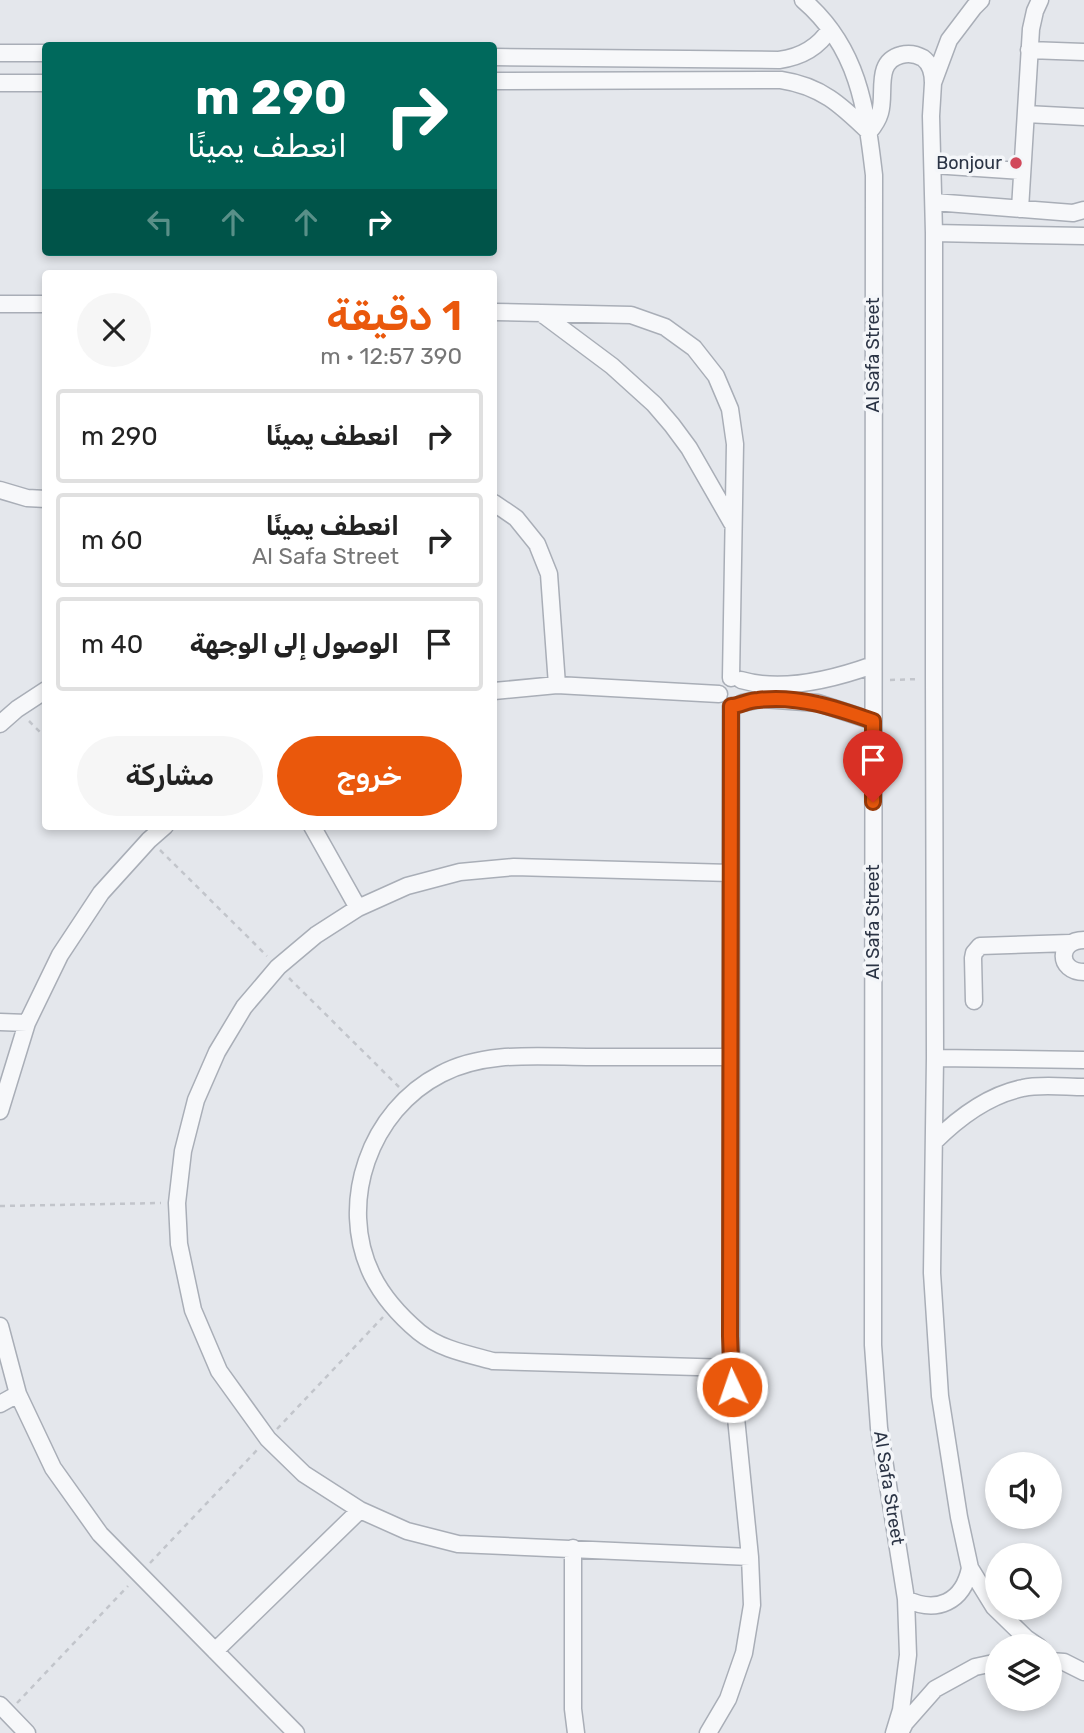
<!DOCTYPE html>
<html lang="ar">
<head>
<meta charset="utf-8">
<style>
	body { margin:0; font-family:Rubik,"Noto Sans Arabic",sans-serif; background:#f6f6f6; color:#222; direction:rtl; height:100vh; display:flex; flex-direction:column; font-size:26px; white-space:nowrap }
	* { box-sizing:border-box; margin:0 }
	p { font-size:23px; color:#767676 }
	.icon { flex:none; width:38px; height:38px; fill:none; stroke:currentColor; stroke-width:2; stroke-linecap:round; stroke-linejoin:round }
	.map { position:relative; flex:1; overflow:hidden; direction:ltr }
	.details { position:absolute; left:42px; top:270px; width:455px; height:560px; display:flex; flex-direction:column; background:#fff; border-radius:7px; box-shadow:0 4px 10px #0003; direction:rtl }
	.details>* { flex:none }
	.guide { position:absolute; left:42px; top:42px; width:455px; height:214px; border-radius:7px; box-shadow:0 4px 10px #0003; direction:rtl; background:#00695c; color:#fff; overflow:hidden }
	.fabs { position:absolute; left:985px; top:1452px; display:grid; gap:14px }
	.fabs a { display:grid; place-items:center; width:77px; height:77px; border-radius:50%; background:#fff; box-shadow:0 4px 10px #0003; font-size:35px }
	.pin { position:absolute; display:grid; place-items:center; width:60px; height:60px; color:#fff; margin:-72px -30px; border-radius:50% 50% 50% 0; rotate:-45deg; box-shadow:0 0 7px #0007 }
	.pin .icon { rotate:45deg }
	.me { position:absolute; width:77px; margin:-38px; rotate:357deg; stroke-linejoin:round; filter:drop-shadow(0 0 5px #0008) }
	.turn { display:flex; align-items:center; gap:24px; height:147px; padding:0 35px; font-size:32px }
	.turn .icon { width:91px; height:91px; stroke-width:2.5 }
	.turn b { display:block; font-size:49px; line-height:60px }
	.lanes { display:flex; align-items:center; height:66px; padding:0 35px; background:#0003; justify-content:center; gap:35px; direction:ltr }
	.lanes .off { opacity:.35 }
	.round { display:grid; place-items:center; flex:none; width:74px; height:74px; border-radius:37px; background:#f6f6f6 }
	.overview { display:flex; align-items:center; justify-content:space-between; height:119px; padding:0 35px }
	h1 { font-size:42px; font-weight:600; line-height:52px; color:#ea580c }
	.primary-button { display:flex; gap:14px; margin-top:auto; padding:14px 35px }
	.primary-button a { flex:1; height:80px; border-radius:42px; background:#ea580c; color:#fff; font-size:28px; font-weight:600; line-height:80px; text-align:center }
	.primary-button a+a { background:#f6f6f6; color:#222 }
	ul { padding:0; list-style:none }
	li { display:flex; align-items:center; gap:21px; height:94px; margin:0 14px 10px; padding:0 21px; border:4px solid #e0e0e0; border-radius:7px }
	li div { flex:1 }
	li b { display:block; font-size:26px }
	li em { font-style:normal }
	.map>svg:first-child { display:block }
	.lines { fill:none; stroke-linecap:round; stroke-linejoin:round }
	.minor-casing { stroke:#a9aeb7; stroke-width:19 }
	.path { stroke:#c2c5cb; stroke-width:2.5; stroke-dasharray:5 5; stroke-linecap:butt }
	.minor { stroke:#f7f8fa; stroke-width:16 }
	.route-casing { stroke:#983908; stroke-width:18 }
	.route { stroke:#ea580c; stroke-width:12 }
	.poi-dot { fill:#d1495b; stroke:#f4f6f9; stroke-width:2.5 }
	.labels { text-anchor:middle; stroke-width:7; stroke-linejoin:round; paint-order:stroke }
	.poi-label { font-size:18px; fill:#2b3445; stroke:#f4f6f9; text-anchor:end }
	.street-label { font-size:18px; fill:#2b3445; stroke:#f4f6f9 }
</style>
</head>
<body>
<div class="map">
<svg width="1084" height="1733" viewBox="0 0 1084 1733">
	<rect width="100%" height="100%" fill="#e4e7ec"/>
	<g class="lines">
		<!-- minor casing -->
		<g class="minor-casing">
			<path id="minor" d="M803,0C858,47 866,107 874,175L873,1345L879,1428L906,1599L908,1655L901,1710L894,1733
				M981,0L974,7L949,40L933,83L931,116L934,233V678L935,1058L932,1273L940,1396L959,1517L970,1568L994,1607L1026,1638L1039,1647
				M1029,50L1084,52
				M0,53H46
				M494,57L779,60C801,57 818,48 830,29
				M494,81L781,80C821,86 841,105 869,132C874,126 878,120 880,113C886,93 874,62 901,55C908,53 916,54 923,58C931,64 933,73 933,83
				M0,83H46
				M1026,114L1084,117
				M933,165L1022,171
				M934,202L1073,213L1084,210
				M1020,209L1031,29L1035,11L1040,0
				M934,233L1084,236
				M0,304H46
				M494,312L631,315L665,327L694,348L716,376L730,409L735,444L731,678
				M541,313L612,366L654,404L672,425L689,448L732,523
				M0,490L27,498L46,499
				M494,503L516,518L537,544L549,574L557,685
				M741,680C782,692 834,679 873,665
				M494,691L557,685L719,694
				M742,703L762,699L818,703L873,721
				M0,724L17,709L46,690
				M312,826L358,908
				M731,873L514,867L460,872L407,886L358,908L316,935L278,967L244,1007L217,1052L196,1100L183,1151L177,1203L179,1244L193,1310L219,1371L268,1439L304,1474L360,1510L407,1531L458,1544L750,1557
				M1084,940C1057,940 1057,972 1084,972
				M974,1001L973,958L974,953L980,946L1070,943
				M0,1022L27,1023
				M730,1057C684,1057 638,1057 592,1057C542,1057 486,1050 441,1074C370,1110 337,1203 372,1275C383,1297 400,1316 419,1332C440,1349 467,1354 493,1361L731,1368
				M935,1058L1084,1060
				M0,1111L27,1023L60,955L101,893L149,840L165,826
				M934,1142C958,1118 988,1095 1023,1088C1039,1084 1066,1087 1084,1087
				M0,1326L18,1394L53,1468L100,1534L296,1733
				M0,1404L18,1394
				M573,1548V1709L576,1733
				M906,1599C937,1614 963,1602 970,1568
				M215,1651L360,1510
				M1050,1661L1064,1662L1084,1672
				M0,1705L27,1733
				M708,1733L728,1699L744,1653L752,1605L750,1557L731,1368V706
				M900,1733L905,1723L935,1689L975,1667L998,1662"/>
		</g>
		<!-- path -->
		<path class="path" d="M890,680L919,679
			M29,721L46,738
			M160,850L267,956
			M289,978L399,1087
			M0,1206L161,1203
			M277,1429L383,1317
			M150,1563L258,1449
			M17,1703L128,1586"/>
		<!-- minor -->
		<use href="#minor" class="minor"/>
	</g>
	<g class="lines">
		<!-- route casing -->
		<g class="route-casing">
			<path id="route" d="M732,1387L730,1336L731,706C740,706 748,700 758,700C798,695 836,708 873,721V802"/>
		</g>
		<!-- route -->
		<use href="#route" class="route"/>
	</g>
	<!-- markers -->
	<circle class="poi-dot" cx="1016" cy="163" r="7"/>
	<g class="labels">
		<!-- poi labels -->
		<g class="poi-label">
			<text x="1002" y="169">Bonjour</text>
		</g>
		<!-- street labels -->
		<g class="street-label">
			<text transform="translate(873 355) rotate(-90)" y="6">Al Safa Street</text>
			<text transform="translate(873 922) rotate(-90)" y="6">Al Safa Street</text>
			<text transform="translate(889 1488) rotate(81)" y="6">Al Safa Street</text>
		</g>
	</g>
</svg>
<div class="fabs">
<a><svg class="icon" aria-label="sound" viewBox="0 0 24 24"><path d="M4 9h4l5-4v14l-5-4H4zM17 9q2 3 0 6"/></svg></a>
<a><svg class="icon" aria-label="search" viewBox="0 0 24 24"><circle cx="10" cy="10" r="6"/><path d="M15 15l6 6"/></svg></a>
<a><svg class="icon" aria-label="layers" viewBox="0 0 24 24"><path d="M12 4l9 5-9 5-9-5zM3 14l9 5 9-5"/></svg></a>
</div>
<div class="pin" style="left:873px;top:802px;background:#d93025"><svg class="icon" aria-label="arrive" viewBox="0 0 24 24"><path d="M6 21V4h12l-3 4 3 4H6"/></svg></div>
<svg class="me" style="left:732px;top:1387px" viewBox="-20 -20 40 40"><circle r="17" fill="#ea580c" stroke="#fff" stroke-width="3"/><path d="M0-11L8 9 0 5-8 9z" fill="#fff"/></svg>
<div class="guide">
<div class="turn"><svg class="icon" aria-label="right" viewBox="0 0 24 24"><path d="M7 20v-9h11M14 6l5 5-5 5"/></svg><div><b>290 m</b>انعطف يمينًا</div></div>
<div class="lanes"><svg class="icon off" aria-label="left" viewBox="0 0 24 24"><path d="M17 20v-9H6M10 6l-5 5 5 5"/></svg><svg class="icon off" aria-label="ahead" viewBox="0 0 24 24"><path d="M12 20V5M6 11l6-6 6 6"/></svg><svg class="icon off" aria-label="ahead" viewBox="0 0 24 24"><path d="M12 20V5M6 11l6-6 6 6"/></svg><svg class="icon" aria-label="right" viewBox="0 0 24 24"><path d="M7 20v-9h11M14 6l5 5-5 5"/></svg></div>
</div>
<section class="details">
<div class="overview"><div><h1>1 دقيقة</h1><p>390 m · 12:57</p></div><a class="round"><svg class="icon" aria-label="close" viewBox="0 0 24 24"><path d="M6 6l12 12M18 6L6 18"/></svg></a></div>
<ul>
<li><svg class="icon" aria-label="right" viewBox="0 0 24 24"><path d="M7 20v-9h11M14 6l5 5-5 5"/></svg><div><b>انعطف يمينًا</b></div><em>290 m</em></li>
<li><svg class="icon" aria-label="right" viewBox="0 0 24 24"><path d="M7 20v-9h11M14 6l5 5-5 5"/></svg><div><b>انعطف يمينًا</b><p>Al Safa Street</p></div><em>60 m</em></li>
<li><svg class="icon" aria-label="arrive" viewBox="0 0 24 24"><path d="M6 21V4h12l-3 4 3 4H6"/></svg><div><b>الوصول إلى الوجهة</b></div><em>40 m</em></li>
</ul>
<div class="primary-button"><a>خروج</a><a>مشاركة</a></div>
</section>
</div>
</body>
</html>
